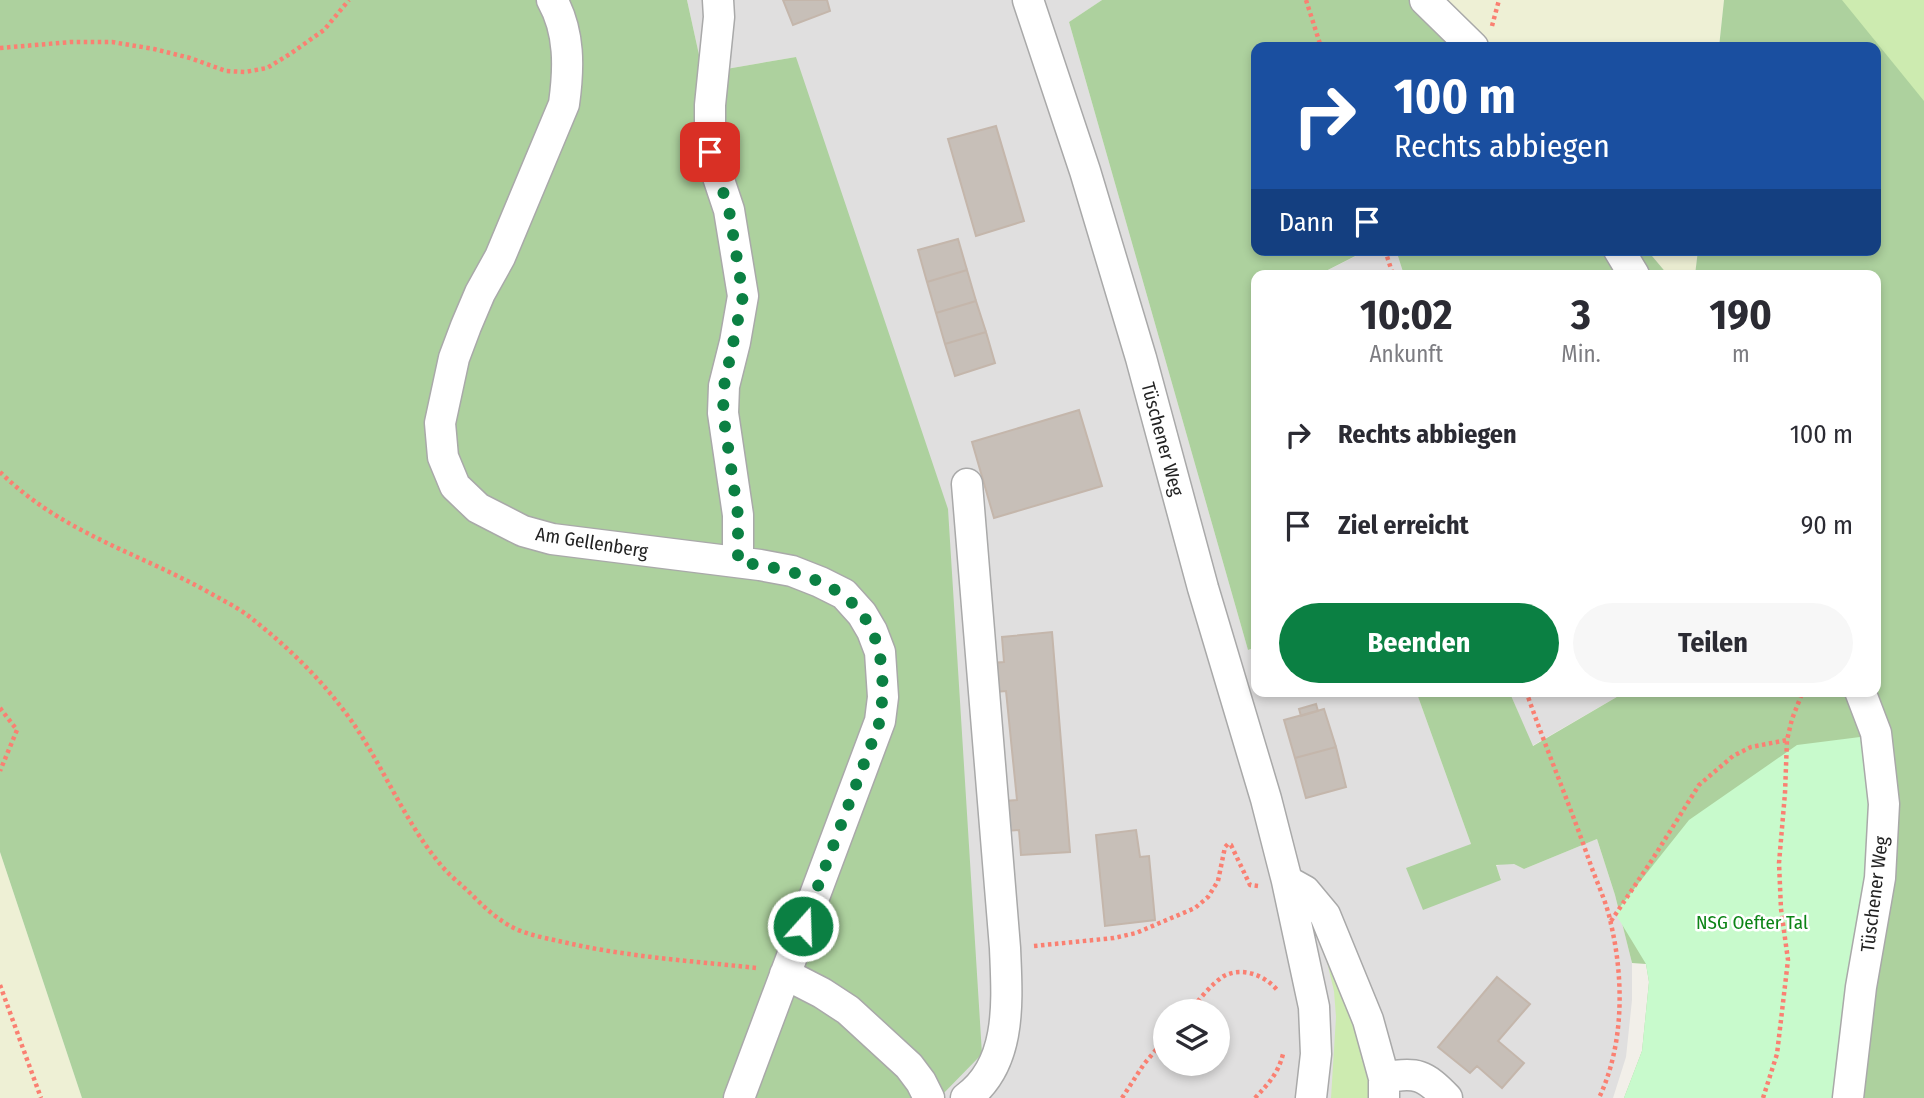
<!DOCTYPE html>
<html lang="de">
<head>
<meta charset="utf-8">
<style>
	body { margin:0; font-family:"Fira Sans Condensed",sans-serif; background:#f7f7f7; color:#2b2b33; height:100vh; display:flex; flex-direction:column; font-size:26px; white-space:nowrap }
	* { box-sizing:border-box; margin:0 }
	p { font-size:23px; color:#7c7c81 }
	.icon { flex:none; width:38px; height:38px; fill:none; stroke:currentColor; stroke-width:2; stroke-linecap:round; stroke-linejoin:round }
	.map { position:relative; flex:1; overflow:hidden }
	.drawer { position:absolute; left:1251px; top:270px; width:630px; height:427px; display:flex; flex-direction:column; background:#fff; border-radius:14px; box-shadow:0 4px 10px #0003 }
	.drawer>* { flex:none }
	.top-card { position:absolute; left:1251px; top:42px; width:630px; height:214px; border-radius:14px; box-shadow:0 4px 10px #0003; background:#1a4fa0; color:#fff; overflow:hidden }
	.tools { position:absolute; left:1153px; top:999px; display:grid; gap:14px }
	.tools a { display:grid; place-items:center; width:77px; height:77px; border-radius:50%; background:#fff; box-shadow:0 4px 10px #0003; font-size:35px }
	.pin { position:absolute; display:grid; place-items:center; width:60px; height:60px; color:#fff; margin:-30px; border-radius:14px; box-shadow:0 4px 10px #0006 }
	.me { position:absolute; width:77px; margin:-38px; rotate:20deg; stroke-linejoin:round; filter:drop-shadow(0 0 5px #0008) }
	.turn { display:flex; align-items:center; gap:24px; height:147px; padding:0 28px; font-size:32px }
	.turn .icon { width:91px; height:91px; stroke-width:2.5 }
	.turn b { display:block; font-size:49px; line-height:60px }
	.then { display:flex; align-items:center; height:66px; padding:0 28px; background:#0003; gap:14px; font-size:26px }
	.eta { display:flex; justify-content:space-evenly; align-items:center; height:119px; text-align:center }
	.eta b { font-size:42px; font-weight:700; line-height:49px }
	.cta { display:flex; gap:14px; margin-top:auto; padding:14px 28px }
	.cta a { flex:1; height:80px; border-radius:42px; background:#0b8043; color:#fff; font-size:28px; font-weight:700; line-height:80px; text-align:center }
	.cta a+a { background:#f7f7f7; color:#2b2b33 }
	ul { padding:0; list-style:none }
	li { display:flex; align-items:center; gap:21px; height:91px; padding:0 28px }
	li div { flex:1 }
	li b { display:block; font-size:26px }
	li em { font-style:normal }
	.map>svg:first-child { display:block }
	.residential { fill:#e0dfdf; fill-rule:evenodd }
	.farmland { fill:#eef0d5 }
	.grass { fill:#cdebb0 }
	.forest { fill:#add19e }
	.park { fill:#c8facc }
	.building { fill:#c7bfb8; stroke:#c4b6ab; stroke-width:2 }
	.lines { fill:none; stroke-linecap:round; stroke-linejoin:round }
	.minor-casing { stroke:#a9a9a9; stroke-width:33 }
	.path { stroke:#fa8072; stroke-width:4.5; stroke-dasharray:3.5 3.5; stroke-linecap:butt }
	.minor { stroke:#fff; stroke-width:30 }
	.route { stroke:#0b8043; stroke-width:12; stroke-dasharray:0 21.6 }
	.labels { text-anchor:middle; stroke-width:5; stroke-linejoin:round; paint-order:stroke }
	.street-label { font-size:19px; fill:#222; stroke:#fff }
	.park-label { font-size:19px; fill:#0c8416; stroke:#fff }
</style>
</head>
<body>
<div class="map">
<svg width="1924" height="1098" viewBox="0 0 1924 1098">
	<rect width="100%" height="100%" fill="#f2efe9"/>
	<!-- residential -->
	<path class="residential" d="M687,0H1102L1069,22L1248,650L1256,647V691H1416L1471,844L1501,879L1496,866L1505,863L1514,864L1524,869L1597,839L1615,895L1632,963V1000L1626,1057L1613,1098H939L796,57L703,73ZM1166,1012H1218V1064H1166Z
		M1368,250H1396L1404,275H1318Z
		M1509,691H1627L1532,746Z"/>
	<!-- farmland -->
	<path class="farmland" d="M1438,0H1724L1719,47H1478Z
		M1647,250H1698L1695,275H1668Z
		M0,852L82,1098H0Z"/>
	<!-- grass -->
	<path class="grass" d="M1839,0H1924V103Z
		M1319,929L1328,935L1362,1057L1375,1087L1371,1098H1331L1336,1017L1334,991Z"/>
	<!-- forest -->
	<path class="forest" d="M0,0H687L703,73L796,57L948,509L982,1054L939,1098H82L0,852Z
		M1102,0H1438L1478,47H1256V250H1367L1318,275H1256V647L1248,650L1069,22Z
		M1724,0H1842L1924,101V1098H1624L1642,1051L1649,982L1646,964L1632,963L1615,895L1597,839L1524,869L1514,864L1496,865L1501,880L1423,910L1406,868L1471,844L1416,691H1509L1533,746L1627,691H1876V275H1695L1698,250H1876V47H1719Z
		M1396,250H1647L1668,275H1404Z"/>
	<!-- park -->
	<path class="park" d="M1868,736L1878,804L1841,1098H1624L1642,1051L1649,982L1646,964L1615,913L1689,820L1797,745Z"/>
	<!-- building -->
	<path class="building" d="M783,0H827L830,11L793,25Z
		M996,126L1024,221L976,236L948,139Z
		M958,239L967,270L927,282L918,250Z
		M967,270L976,301L936,313L927,282Z
		M976,301L986,332L945,344L936,313Z
		M986,332L995,363L955,376L945,344Z
		M1079,410L1102,486L994,518L972,442Z
		M1052,632L1070,852L1021,855L1019,830L1007,831L1005,801L1017,800L1006,691L995,692L992,663L1004,662L1002,637Z
		M1316,704L1318,711L1301,716L1299,709Z
		M1324,709L1336,747L1295,758L1284,720Z
		M1336,747L1346,787L1306,798L1295,758Z
		M1136,830L1140,857L1149,856L1155,920L1105,926L1096,835Z
		M1497,977L1530,1004L1498,1041L1524,1063L1502,1088L1477,1066L1470,1073L1438,1047Z"/>
	<g class="lines">
		<!-- minor casing -->
		<g class="minor-casing">
			<path id="minor" d="M552,0C570,32 569,68 564,104L500,257L480,293L466,326L454,358L440,423L443,457L455,486L478,508L523,531L552,539L760,565L792,571L820,582L844,594L862,614L872,631L880,652L883,697L880,721L739,1098
				M718,0L719,17L710,105V153L729,210L743,296L735,342L724,386L723,413L738,515V562
				M1028,0L1085,171L1141,358L1203,588L1266,799L1287,881L1314,1007L1316,1054L1311,1098
				M1425,0L1473,47
				M1619,250L1634,275
				M1287,881L1305,891L1325,915L1368,1020L1384,1078V1098
				M785,974L822,993L848,1010L909,1066L921,1082L929,1098
				M1384,1078C1416,1071 1425,1075 1447,1098
				M966,1098C1013,1064 1007,999 1005,948L967,484
				M1848,1098L1861,987L1880,878L1884,804L1876,733L1860,691"/>
		</g>
		<!-- path -->
		<path class="path" d="M1306,0L1321,47
			M1492,26L1499,0
			M0,48L71,42H112L154,49L190,58L226,71L245,72L267,68L290,54L324,30L349,0
			M1385,250L1393,275
			M0,472C62,533 137,552 210,593C224,601 239,608 251,618C291,649 329,687 357,729C386,773 406,823 440,864C448,874 458,882 467,890C481,904 495,918 512,927C527,935 546,938 563,942C627,957 692,961 757,968
			M1526,691C1546,749 1570,805 1590,863C1597,883 1607,903 1611,924C1624,980 1624,1045 1599,1098
			M0,708L17,730L0,771
			M1611,921L1652,860L1699,785L1733,756L1751,747L1787,740
			M1034,946L1114,938L1136,933L1195,908L1208,897L1218,881L1225,847L1228,844L1231,845L1250,885L1258,886
			M0,985L41,1098
			M1189,1012C1199,1000 1211,984 1224,976C1243,966 1266,976 1278,991
			M1122,1098L1144,1064L1166,1038
			M1255,1098C1268,1084 1278,1074 1283,1054
			M1763,1098L1777,1054L1788,960L1781,909L1779,863L1785,793L1787,740L1792,719L1803,691"/>
		<!-- minor -->
		<use href="#minor" class="minor"/>
	</g>
	<g class="lines">
		<!-- route -->
		<path class="route" d="M710,152L729,210L743,296L724,386L723,413L738,515V562C841,575 895,608 880,721L803,926"/>
	</g>
	<g class="labels">
		<!-- street labels -->
		<g class="street-label">
			<text transform="translate(1163 439) rotate(75)" y="7">Tüschener Weg</text>
			<text transform="translate(592 542) rotate(9)" y="7">Am Gellenberg</text>
			<text transform="translate(1874 894) rotate(-83)" y="7">Tüschener Weg</text>
		</g>
		<!-- park labels -->
		<g class="park-label">
			<text x="1752" y="929">NSG Oefter Tal</text>
		</g>
	</g>
</svg>
<div class="tools">
<a><svg class="icon" aria-label="layers" viewBox="0 0 24 24"><path d="M12 4l9 5-9 5-9-5zM3 14l9 5 9-5"/></svg></a>
</div>
<div class="pin" style="left:710px;top:152px;background:#d93025"><svg class="icon" aria-label="arrive" viewBox="0 0 24 24"><path d="M6 21V4h12l-3 4 3 4H6"/></svg></div>
<svg class="me" style="left:803px;top:926px" viewBox="-20 -20 40 40"><circle r="17" fill="#0b8043" stroke="#fff" stroke-width="3"/><path d="M0-11L8 9 0 5-8 9z" fill="#fff"/></svg>
<div class="top-card">
<div class="turn"><svg class="icon" aria-label="right" viewBox="0 0 24 24"><path d="M7 20v-9h11M14 6l5 5-5 5"/></svg><div><b>100 m</b>Rechts abbiegen</div></div>
<div class="then">Dann<svg class="icon" aria-label="arrive" viewBox="0 0 24 24"><path d="M6 21V4h12l-3 4 3 4H6"/></svg></div>
</div>
<section class="drawer">
<div class="eta">
<div><b>10:02</b><p>Ankunft</p></div>
<div><b>3</b><p>Min.</p></div>
<div><b>190</b><p>m</p></div>
</div>
<ul>
<li><svg class="icon" aria-label="right" viewBox="0 0 24 24"><path d="M7 20v-9h11M14 6l5 5-5 5"/></svg><div><b>Rechts abbiegen</b></div><em>100 m</em></li>
<li><svg class="icon" aria-label="arrive" viewBox="0 0 24 24"><path d="M6 21V4h12l-3 4 3 4H6"/></svg><div><b>Ziel erreicht</b></div><em>90 m</em></li>
</ul>
<div class="cta"><a>Beenden</a><a>Teilen</a></div>
</section>
</div>
</body>
</html>
